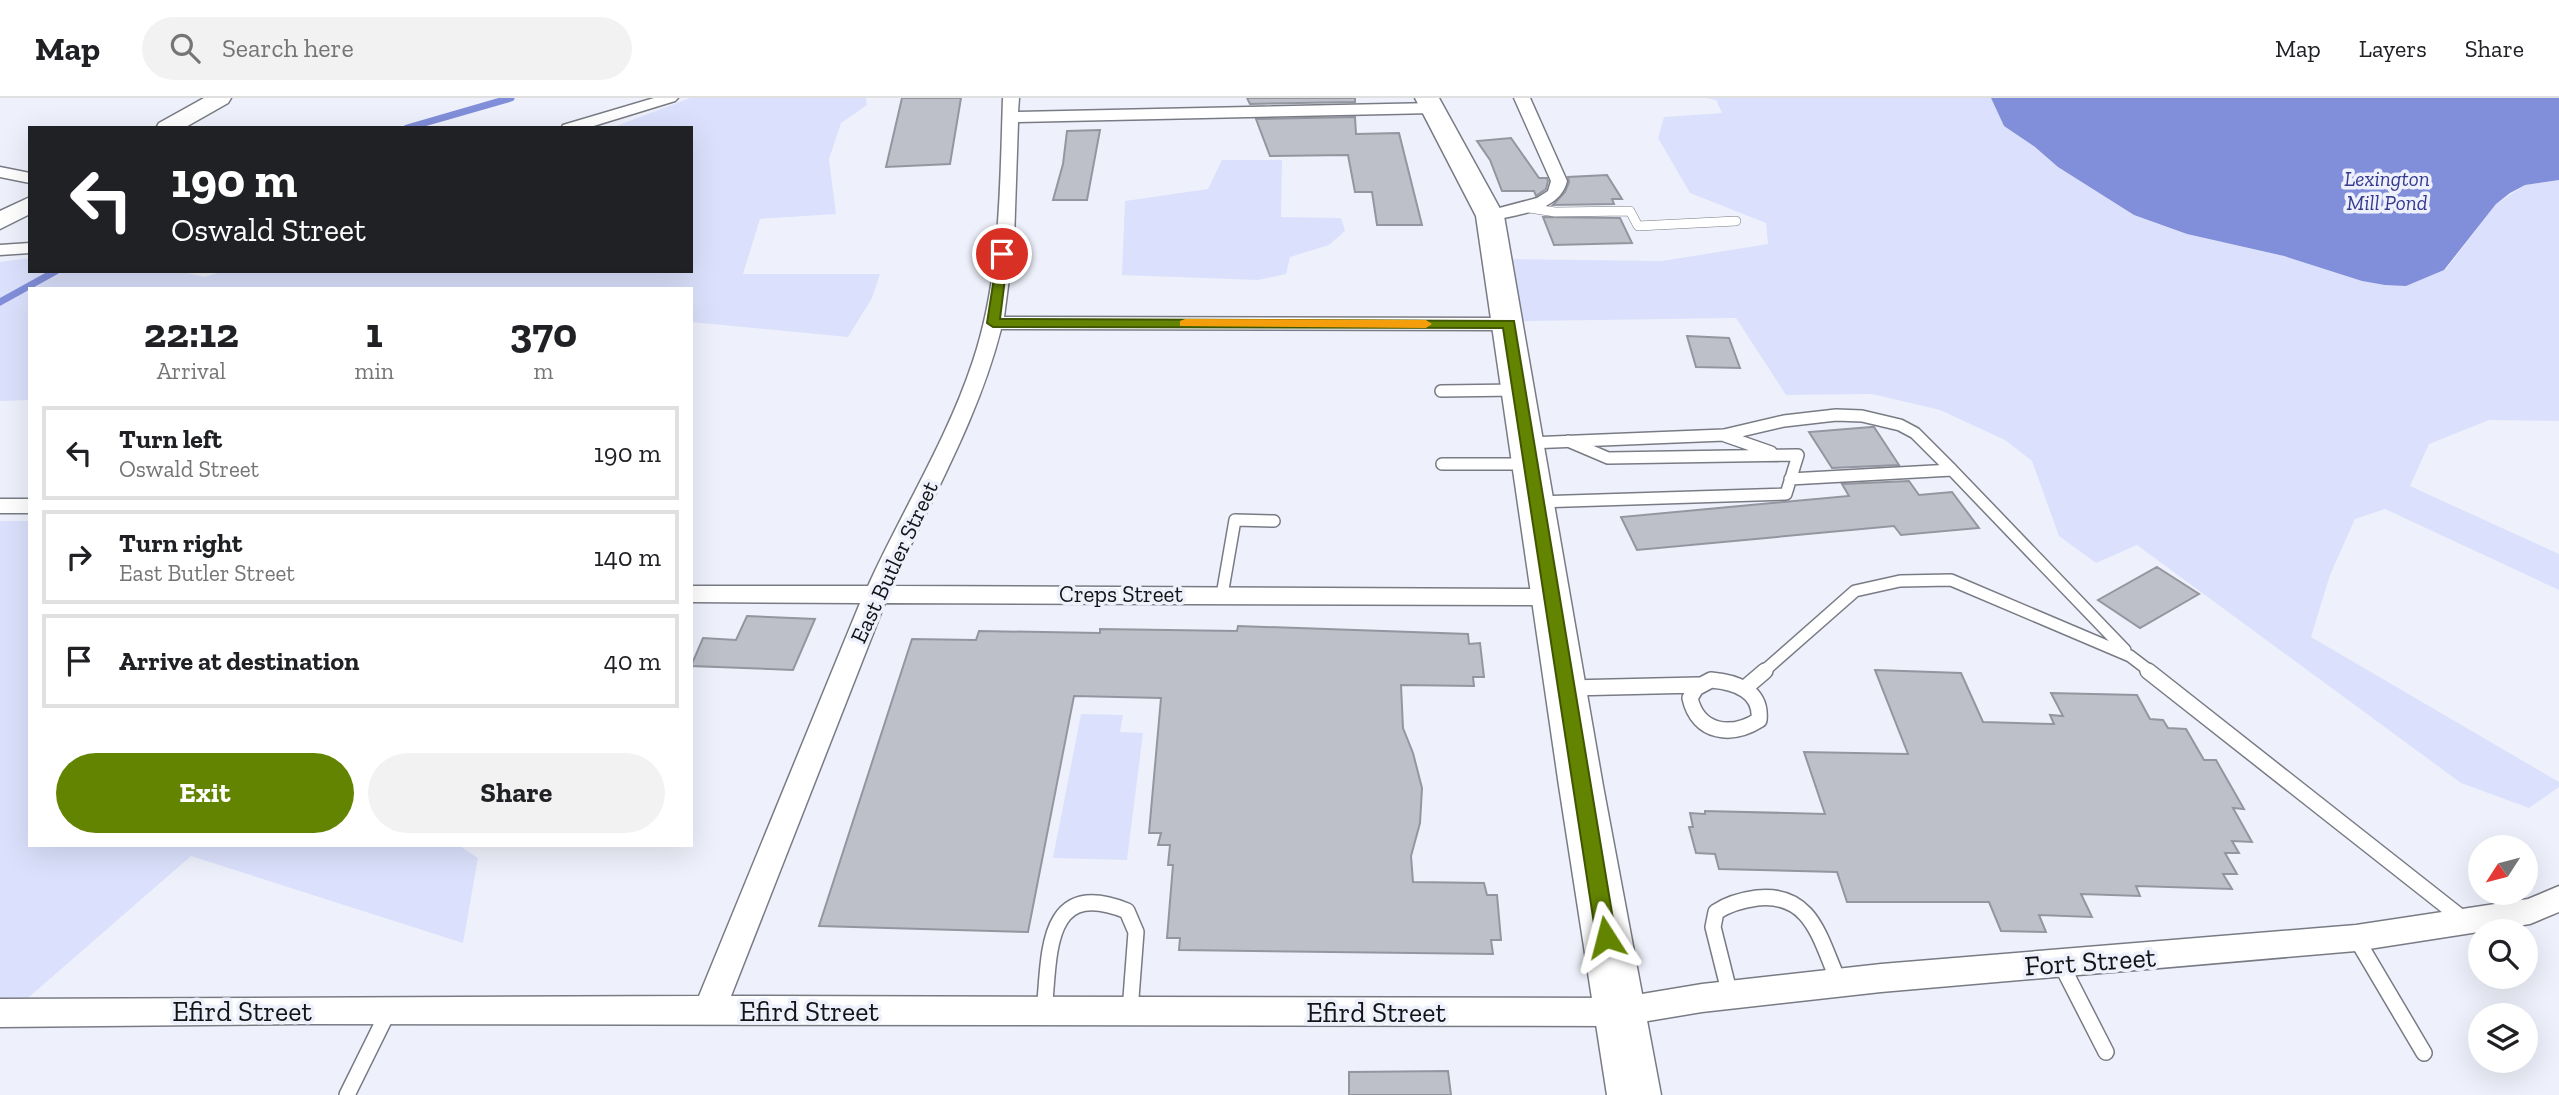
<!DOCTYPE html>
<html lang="en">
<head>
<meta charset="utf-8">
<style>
	body { margin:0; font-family:"Zilla Slab",serif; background:#f2f2f2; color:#202124; height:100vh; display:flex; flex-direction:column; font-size:26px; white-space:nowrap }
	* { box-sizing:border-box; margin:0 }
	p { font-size:23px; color:#757577 }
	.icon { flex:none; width:38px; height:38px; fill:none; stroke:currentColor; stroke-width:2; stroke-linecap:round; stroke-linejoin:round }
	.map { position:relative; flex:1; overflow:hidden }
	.side { position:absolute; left:28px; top:189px; width:665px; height:560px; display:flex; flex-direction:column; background:#fff; border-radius:0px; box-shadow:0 7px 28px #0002 }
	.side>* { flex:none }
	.guide { position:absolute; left:28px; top:28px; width:665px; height:147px; border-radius:0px; box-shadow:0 7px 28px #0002; background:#202124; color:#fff; overflow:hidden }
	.needle { width:46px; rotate:234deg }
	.tools { position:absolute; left:2468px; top:737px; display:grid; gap:14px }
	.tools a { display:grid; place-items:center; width:70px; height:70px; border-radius:50%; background:#fff; box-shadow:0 7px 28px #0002; font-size:35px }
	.pin { position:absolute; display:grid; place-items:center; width:60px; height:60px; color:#fff; margin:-30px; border:4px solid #fff; border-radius:50%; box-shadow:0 2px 7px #0007 }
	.me { position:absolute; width:77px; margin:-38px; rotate:351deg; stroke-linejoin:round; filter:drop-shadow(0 0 5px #0008) }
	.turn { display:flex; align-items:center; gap:24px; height:147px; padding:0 28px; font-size:32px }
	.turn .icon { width:91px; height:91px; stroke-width:2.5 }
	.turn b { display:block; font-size:49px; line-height:60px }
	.eta { display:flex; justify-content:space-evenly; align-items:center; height:119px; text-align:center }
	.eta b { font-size:42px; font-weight:700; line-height:49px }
	.cta { display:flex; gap:14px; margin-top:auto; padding:14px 28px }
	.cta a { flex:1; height:80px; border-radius:42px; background:#628400; color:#fff; font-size:28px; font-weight:700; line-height:80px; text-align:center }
	.cta a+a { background:#f2f2f2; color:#202124 }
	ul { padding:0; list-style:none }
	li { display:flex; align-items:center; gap:21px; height:94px; margin:0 14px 10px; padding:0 14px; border:4px solid #e0e0e0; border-radius:0px }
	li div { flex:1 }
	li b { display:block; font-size:26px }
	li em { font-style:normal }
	header { display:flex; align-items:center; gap:42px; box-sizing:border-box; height:98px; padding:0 35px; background:#fff; border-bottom:2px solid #e0e0e0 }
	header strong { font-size:33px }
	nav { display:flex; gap:38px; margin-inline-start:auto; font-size:24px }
	.search { width:490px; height:63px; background:#f2f2f2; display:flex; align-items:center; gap:18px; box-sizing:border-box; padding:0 24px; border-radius:38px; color:#757577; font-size:26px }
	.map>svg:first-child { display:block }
	.green { fill:#dbe1fc }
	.water { fill:#818ed9 }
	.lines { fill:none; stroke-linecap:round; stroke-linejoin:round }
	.stream { stroke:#818ed9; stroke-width:7 }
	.building { fill:#bdbfc9; stroke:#94969f; stroke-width:2 }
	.lane-far2-casing { stroke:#797b84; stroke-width:10 }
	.lane-far1-casing { stroke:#797b84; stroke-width:14 }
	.lane-casing { stroke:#797b84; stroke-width:18 }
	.street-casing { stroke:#797b84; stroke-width:3 }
	.secondary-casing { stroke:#797b84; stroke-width:3 }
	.primary-casing { stroke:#797b84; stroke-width:3 }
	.lane-far2 { stroke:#fff; stroke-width:9 }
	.lane-far1 { stroke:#fff; stroke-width:11 }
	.lane { stroke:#fff; stroke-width:15 }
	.street { fill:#fff; fill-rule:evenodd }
	.secondary { fill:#fff; fill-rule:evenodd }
	.primary { fill:#fff; fill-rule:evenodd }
	.route { fill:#628400; stroke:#405600; stroke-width:2 }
	.slow { fill:#f59e0b }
	.labels { text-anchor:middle; stroke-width:7; stroke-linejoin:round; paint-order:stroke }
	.far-water-label { font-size:21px; font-style:italic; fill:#353a91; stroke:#eef1fb }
	.street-label { font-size:23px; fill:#131417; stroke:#eef1fb }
	.near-street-label { font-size:28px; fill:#131417; stroke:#eef1fb }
</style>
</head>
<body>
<header>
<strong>Map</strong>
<div class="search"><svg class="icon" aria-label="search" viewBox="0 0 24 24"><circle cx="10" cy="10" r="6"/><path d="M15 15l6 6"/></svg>Search here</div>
<nav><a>Map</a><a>Layers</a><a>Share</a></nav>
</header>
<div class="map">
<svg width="2559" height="997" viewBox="0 0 2559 997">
	<rect width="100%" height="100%" fill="#eef1fb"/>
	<!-- green -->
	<path class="green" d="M690,0H866L867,7L841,25L829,61L836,116L760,121L743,176H880L872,200L848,239L691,224V191H30V302L0,303V164L30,160V173H178L205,179L223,173H691V30H611Z
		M1706,0H1991L2004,28L2035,49L2058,69L2134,117L2187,136L2284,158L2362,183L2406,188L2446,171L2496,106L2525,87L2559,82V323L2489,322L2429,346L2410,388L2559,456V492L2385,411L2355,421L2330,477L2311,539L2559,684V689L2529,710L2461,685L2137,447L2096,465L2059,438L2032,363L2005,342L1940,312L1872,296L1786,297L1736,220L1528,223L1509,226L1496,161L1662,163L1768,146L1766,125L1690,95L1658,40L1664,19L1722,15L1716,2Z
		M1222,62H1282L1281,119L1341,120L1345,133L1329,147L1290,159L1286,176L1258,182L1122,177L1125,103L1208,91Z
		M0,423H30V747H458L478,760L463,845L191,758L21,906L0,905Z
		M1081,616L1123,617L1120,634L1143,635L1127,762L1053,760Z"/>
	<!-- water -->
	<path class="water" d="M1991,0H2559V82L2525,87L2510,95L2496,106L2444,172L2406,188L2385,187L2362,183L2284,158L2187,136L2134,117L2058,69L2035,49L2004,28Z"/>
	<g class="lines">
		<!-- stream -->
		<path class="stream" d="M407,30L511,0
			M0,204L56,173"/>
	</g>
	<!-- building -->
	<path class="building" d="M902,0H961L950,66L886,69Z
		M1247,0H1355V4L1250,6Z
		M1355,19L1356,36L1399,35L1422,127H1377L1372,94H1355L1348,57L1270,58L1256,21Z
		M1100,32L1087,102H1053L1063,66L1067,33Z
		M1511,40L1539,80H1547L1548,83L1546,91L1536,98L1534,93H1502L1490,62L1477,43Z
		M1607,77L1622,101H1612L1614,106L1553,107L1565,94L1569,84L1568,79Z
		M1543,119L1620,120L1632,145L1554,147Z
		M1687,238L1729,240L1740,270L1696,269Z
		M1871,329H1874L1899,367L1832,370L1809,334Z
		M1909,383L1919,397L1952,394L1979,430L1901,437L1894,428L1637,452L1621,419L1849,398L1842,386Z
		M2157,469L2199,496L2140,530L2098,502Z
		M747,518L815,521L793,572L691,568L703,540L736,542Z
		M1238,528L1468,536L1469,546L1480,545L1484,579H1473L1474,588L1401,587L1403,630L1413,655L1422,690L1420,725L1411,758L1413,784L1484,785L1487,797H1497L1501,842H1491L1493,856L1179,852L1180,840H1167L1173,767H1168L1170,747H1158L1161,735H1149L1161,600L1074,598L1028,834L819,828L912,541L976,542L979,533L1100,535V531L1237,533Z
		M1875,572L1961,575L1983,624L2054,626L2050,617L2063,618L2051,595L2137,597L2150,621L2163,622L2168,630L2186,631L2204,662H2216L2244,711L2233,710L2252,744L2232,743L2239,755H2225L2237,776H2223L2232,791L2136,788L2140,798L2081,796L2092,819L2039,817L2046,834L2001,833L1989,804H1847L1837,774L1719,771L1715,756L1696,755L1689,729H1693L1690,715L1705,716V713L1825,716L1804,654L1908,656Z
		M1448,973L1451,997H1349V974Z"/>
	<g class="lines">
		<!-- lane-far2 casing -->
		<g class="lane-far2-casing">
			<path id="lane-far2" d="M1522,109L1555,114L1630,113L1638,128L1736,123"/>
		</g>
		<!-- lane-far1 casing -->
		<g class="lane-far1-casing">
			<path id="lane-far1" d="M1441,293L1518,292
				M1725,338L1771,354
				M1529,345L1724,337L1784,323L1836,317L1862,318L1900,327L1915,335L1952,372
				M1442,366H1529
				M1790,381L1952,372L2125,552
				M1537,404L1786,396L1798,357L1608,360L1568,343
				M1222,497L1235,422L1274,423
				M1763,574L1855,493L1900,483L1951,482L2130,558L2151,574"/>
		</g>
		<!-- lane casing -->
		<g class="lane-casing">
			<path id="lane" d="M2148,573L2463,821
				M1711,582C1736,584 1762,593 1759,622C1732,639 1698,636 1690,600L1696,590Z
				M1569,590L1698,587
				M1745,590L1765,573
				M2356,840L2424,955
				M2060,864L2106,954
				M1730,897L1713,829L1716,814C1728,806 1742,802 1757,800C1813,794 1820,843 1839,884
				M1044,914C1050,858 1043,779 1127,813L1136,834L1130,913
				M347,997L388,914"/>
		</g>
		<!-- street casing -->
		<g class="street-casing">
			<path id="street" d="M654,0H678L675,3L587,30H561L563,27Z
				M1003,0H1019L1018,14L1434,5L1442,10L1434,15L1018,24L1014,142L1004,219L1509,220L1519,226L1509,232L1001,231C978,322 930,402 892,488L1551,491L1560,493L1563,499L1560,505L1551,507L885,505L731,898L1618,900L1702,886L1881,866L2356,827L2528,801L2559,788V814L2530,826L2356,853L1881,894L1702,914L1618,928L302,926L0,929V901L699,898L860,505L691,504V488H868C902,413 947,342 973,263C1001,179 1000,88 1003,0Z
				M1514,0H1530L1567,83C1560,114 1517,116 1490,123L1481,118L1484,114L1537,100L1548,93L1551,83Z
				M0,69L30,75V85L0,79Z
				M30,145V155L0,157V147Z
				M0,401H30V415H0Z"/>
		</g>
		<!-- secondary casing -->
		<g class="secondary-casing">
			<path id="secondary" d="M204,0H231L228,5L184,30H156L159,25Z
				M30,99V116L0,131V113Z"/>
		</g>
		<!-- primary casing -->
		<g class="primary-casing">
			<path id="primary" d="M1415,0H1439L1504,118L1603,688L1661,997H1607L1559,688L1476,118Z"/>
		</g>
		<!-- lane-far2 -->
		<use href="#lane-far2" class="lane-far2"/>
		<!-- lane-far1 -->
		<use href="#lane-far1" class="lane-far1"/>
		<!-- lane -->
		<use href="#lane" class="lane"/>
		<!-- street -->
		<use href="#street" class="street"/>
		<!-- secondary -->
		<use href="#secondary" class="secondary"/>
		<!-- primary -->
		<use href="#primary" class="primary"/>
	</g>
	<!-- route -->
	<path class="route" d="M998,154L1008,156L1000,221L1514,223L1616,839L1613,845L1606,847L1599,845L1596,839L1503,230L993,229L987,225Z"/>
	<!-- slow -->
	<path class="slow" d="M1185,221L1426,222L1432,226L1426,230L1180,228V223Z"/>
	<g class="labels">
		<!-- far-water labels -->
		<g class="far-water-label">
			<text x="2387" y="88">Lexington<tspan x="2387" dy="24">Mill Pond</tspan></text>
		</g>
		<!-- street labels -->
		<g class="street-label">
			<text transform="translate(894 464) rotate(-65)" y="8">East Butler Street</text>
			<text x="1121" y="504">Creps Street</text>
		</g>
		<!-- near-street labels -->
		<g class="near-street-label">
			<text transform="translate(2090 863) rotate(-4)" y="10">Fort Street</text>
			<text x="242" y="923">Efird Street</text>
			<text x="809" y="923">Efird Street</text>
			<text x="1376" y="924">Efird Street</text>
		</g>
	</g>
</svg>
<div class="tools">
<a><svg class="needle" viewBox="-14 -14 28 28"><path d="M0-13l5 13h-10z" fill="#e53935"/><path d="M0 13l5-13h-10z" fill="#757577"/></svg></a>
<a><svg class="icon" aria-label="search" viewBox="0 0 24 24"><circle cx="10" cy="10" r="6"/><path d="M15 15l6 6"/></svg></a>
<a><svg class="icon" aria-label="layers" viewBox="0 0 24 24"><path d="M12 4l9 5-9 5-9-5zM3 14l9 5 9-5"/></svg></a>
</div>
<div class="pin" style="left:1002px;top:156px;background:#d93025"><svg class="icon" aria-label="arrive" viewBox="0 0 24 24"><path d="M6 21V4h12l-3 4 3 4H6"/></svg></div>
<svg class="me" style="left:1606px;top:839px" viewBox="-20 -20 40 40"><path d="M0-17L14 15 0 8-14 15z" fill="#628400" stroke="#fff" stroke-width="4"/></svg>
<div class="guide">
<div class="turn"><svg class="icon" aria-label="left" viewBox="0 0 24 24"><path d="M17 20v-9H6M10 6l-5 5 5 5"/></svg><div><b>190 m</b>Oswald Street</div></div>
</div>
<section class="side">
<div class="eta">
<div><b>22:12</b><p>Arrival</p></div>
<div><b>1</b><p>min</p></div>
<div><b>370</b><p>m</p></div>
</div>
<ul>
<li><svg class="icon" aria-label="left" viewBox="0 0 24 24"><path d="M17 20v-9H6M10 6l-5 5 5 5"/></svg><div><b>Turn left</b><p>Oswald Street</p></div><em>190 m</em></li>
<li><svg class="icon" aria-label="right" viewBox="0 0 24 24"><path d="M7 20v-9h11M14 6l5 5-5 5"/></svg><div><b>Turn right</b><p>East Butler Street</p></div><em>140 m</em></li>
<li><svg class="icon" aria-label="arrive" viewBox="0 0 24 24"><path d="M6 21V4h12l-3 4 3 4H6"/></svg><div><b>Arrive at destination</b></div><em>40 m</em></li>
</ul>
<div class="cta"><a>Exit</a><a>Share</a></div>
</section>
</div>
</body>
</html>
